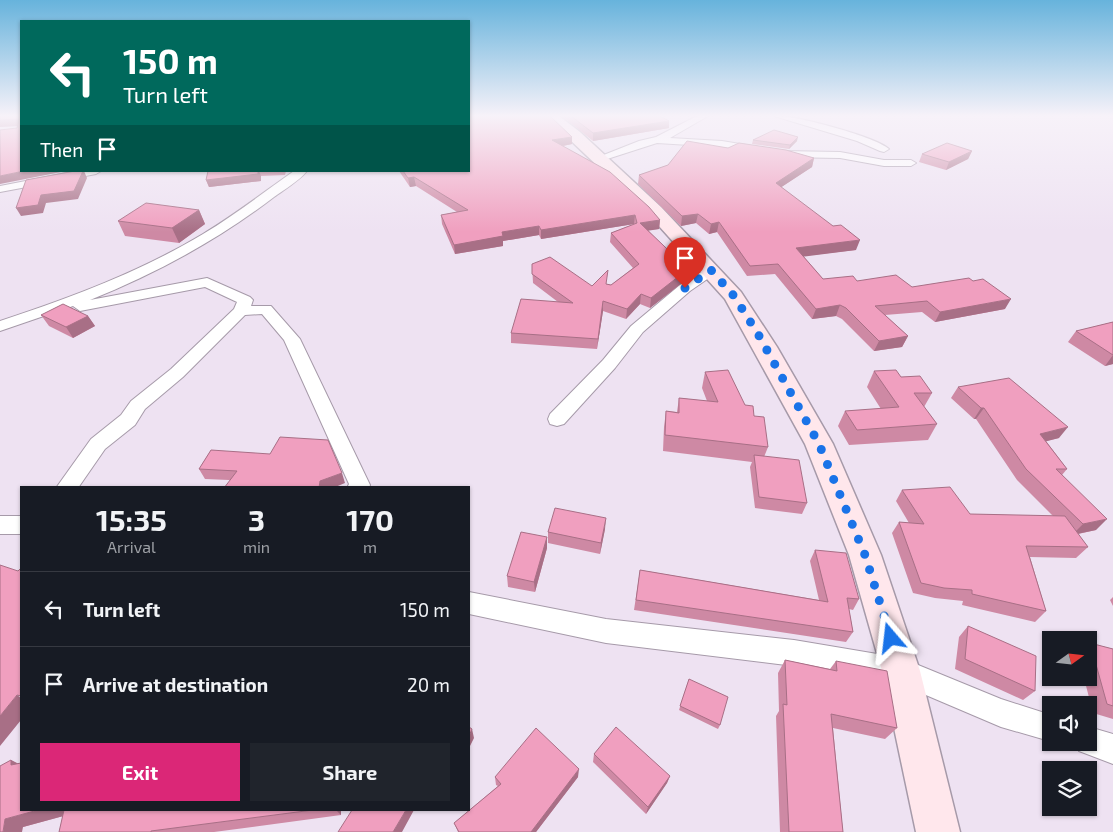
<!DOCTYPE html>
<html lang="en">
<head>
<meta charset="utf-8">
<style>
	body { margin:0; font-family:"Exo 2",sans-serif; background:#20242c; color:#f1f3f6; height:100vh; display:flex; flex-direction:column; font-size:19px; white-space:nowrap }
	* { box-sizing:border-box; margin:0 }
	p { font-size:16px; color:#9ea1a6 }
	.icon { flex:none; width:28px; height:28px; fill:none; stroke:currentColor; stroke-width:2; stroke-linecap:round; stroke-linejoin:round }
	.map { position:relative; flex:1; overflow:hidden }
	.panel { position:absolute; left:20px; top:486px; width:450px; height:325px; display:flex; flex-direction:column; background:#171b24; border-radius:0px; box-shadow:0 1px 4px #0004 }
	.panel>* { flex:none }
	.guide { position:absolute; left:20px; top:20px; width:450px; height:152px; border-radius:0px; box-shadow:0 1px 4px #0004; background:#00695c; color:#fff; overflow:hidden }
	.needle { width:32px; rotate:75deg }
	.fabs { position:absolute; left:1042px; top:631px; display:grid; gap:10px }
	.fabs a { display:grid; place-items:center; width:55px; height:55px; border-radius:0px; background:#171b24; box-shadow:0 1px 4px #0004; font-size:25px }
	.pin { position:absolute; display:grid; place-items:center; width:42px; height:42px; color:#fff; margin:-51px -21px; border-radius:50% 50% 50% 0; rotate:-45deg; box-shadow:0 0 5px #0007 }
	.pin .icon { rotate:45deg }
	.me { position:absolute; width:55px; margin:-28px; rotate:343deg; stroke-linejoin:round; filter:drop-shadow(0 0 4px #0008) }
	.turn { display:flex; align-items:center; gap:18px; height:105px; padding:0 20px; font-size:22px }
	.turn .icon { width:65px; height:65px; stroke-width:2.5 }
	.turn b { display:block; font-size:35px; line-height:42px }
	.then { display:flex; align-items:center; height:48px; padding:0 20px; background:#0003; gap:10px; font-size:19px }
	.eta { display:flex; justify-content:space-evenly; align-items:center; height:85px; text-align:center }
	.eta b { font-size:30px; font-weight:700; line-height:35px }
	.action { display:flex; gap:10px; margin-top:auto; padding:10px 20px }
	.action a { flex:1; height:58px; border-radius:0px; background:#db2777; color:#fff; font-size:20px; font-weight:700; line-height:58px; text-align:center }
	.action a+a { background:#20242c; color:#f1f3f6 }
	ul { padding:0; list-style:none }
	li { display:flex; align-items:center; gap:15px; height:75px; padding:0 20px; border-top:1px solid #363941 }
	li div { flex:1 }
	li b { display:block; font-size:19px }
	li em { font-style:normal }
	.map>svg:first-child { display:block }
	.lines { fill:none; stroke-linecap:round; stroke-linejoin:round }
	.street-casing { stroke:#a69aa9; stroke-width:2 }
	.secondary-casing { stroke:#a69aa9; stroke-width:3 }
	.street { fill:#fff; fill-rule:evenodd }
	.secondary { fill:#ffe7ec; fill-rule:evenodd }
	.wall { fill:#ce89a4 }
	.shaded-wall { fill:#a86f86 }
	.building { fill:#f09fbf; stroke:#a86f86 }
	.route { stroke:#1a73e8; stroke-width:9; stroke-dasharray:0 16.2 }
</style>
</head>
<body>
<div class="map">
<svg width="1113" height="832" viewBox="0 0 1113 832">
	<rect width="100%" height="100%" fill="#eee2f2"/>
	<g class="lines">
		<!-- street casing -->
		<g class="street-casing">
			<path id="street" d="M697,116H708L670,138L722,141L782,151L840,152L884,160H911L916,163L911,166H884L840,158L782,157L722,147L657,143L601,161L596,158L639,141L656,137Z
				M774,116C792,114 877,137 889,149L884,152L880,151L857,141Z
				M77,171H101L96,174L0,192V186Z
				M294,171H307C299,181 285,189 274,197C218,240 155,274 90,300L207,278L250,297L253,300L251,306H271L300,339L370,485L369,488H347L349,484L284,340L262,314L245,315L183,377L145,409L135,425L105,449L78,488H56L91,439L121,415L131,401L171,369L234,309L237,302L205,287L80,311L73,306L0,331V321C70,298 140,272 203,234C235,215 264,192 294,171Z
				M711,266L718,270L716,273L690,291L643,332L615,368L564,424L557,426L550,424L548,419L550,414L603,360L631,326L680,285Z
				M0,516H21V534H0Z
				M469,592L606,619L794,640L901,658L1001,699L1051,715L1053,742L1001,727L900,684L794,666L606,643L469,614Z
				M1089,727L1113,734V764L1079,751L1075,742H1089Z"/>
		</g>
		<!-- secondary casing -->
		<g class="secondary-casing">
			<path id="secondary" d="M545,116H559L580,132L661,207L741,292L777,347L833,444L881,555L920,671L960,832H916L882,671L849,555L805,444L725,299L649,215Z"/>
		</g>
		<!-- street -->
		<use href="#street" class="street"/>
		<!-- secondary -->
		<use href="#secondary" class="secondary"/>
	</g>
	<!-- wall -->
	<path class="wall" d="M469,116L572,144L563,146L660,220L659,229L648,230L687,279L650,308L640,304L626,319L603,311L597,349L511,343V333L558,302L533,283L532,264L592,286L607,284L611,285L633,268L610,242L611,233L634,224L541,239L539,235L503,241V246L455,254L442,224L441,215L457,212L416,186L410,187L399,171H469Z
		M562,116H660L669,128L593,141Z
		M753,140L797,141L789,149L752,144Z
		M728,148L814,158L812,167L781,187L856,250L803,256L823,279L857,281L912,287L1005,309L935,322L922,312L885,315L908,336L902,347L874,351L842,319L836,316L812,319L775,274L747,276L717,232L709,234L696,223L681,226L638,184L639,175Z
		M972,151L968,159L946,170L919,162L922,154Z
		M208,171H286L285,175L261,176V181L209,187L206,180Z
		M199,210L205,224L179,243L125,236L118,221Z
		M41,315L88,316L95,326L73,338L49,326Z
		M1113,322V364L1105,366L1068,342L1076,331Z
		M874,371L901,377L932,393L924,407L937,424L928,440L849,445L838,426L845,411L881,409L867,387Z
		M705,372L745,405L754,416L768,447L764,457L807,503L802,514L755,508L750,467L752,462L663,451L664,427L666,411L677,412L679,398L707,401L702,388Z
		M958,387L1059,438L1046,441L1067,469L1062,475L1096,530L1078,534L1088,547L1076,558L1030,557L1046,611L1035,622L962,605L963,601L935,598L913,593L892,533L899,522L909,523L896,501L902,490L970,514L1053,516L1017,480L976,419H974L951,398Z
		M211,450L345,483L229,480L205,479L199,469Z
		M605,529L600,554L548,543V532Z
		M547,537V548L535,592L508,587L507,576Z
		M815,550L859,599L853,610L849,609L853,632L846,642L634,610L640,570L819,600L810,561Z
		M1113,597V606L1110,600Z
		M968,626L1035,691L1023,700L955,669L959,637Z
		M1090,643L1113,649V719L1093,713L1084,678H1089V644Z
		M785,660L830,669L836,661L897,728L885,739L833,728L843,832H780L776,716L779,711L778,673Z
		M689,679L720,725L718,729L679,710Z
		M594,754L670,776L667,783L646,814L593,762Z
		M11,760L18,764L21,810H341V815L214,832H59L63,816L23,827Z
		M495,777H578L536,832H458L454,823L498,786L496,785Z"/>
	<!-- shaded-wall -->
	<path class="shaded-wall" d="M19,119L21,126L0,127V120Z
		M669,121V128L593,141V133Z
		M572,137V144L552,148V140Z
		M798,137L797,141L789,149L790,145Z
		M972,151L968,159L946,170L949,162Z
		M814,158L812,167L774,192L776,183Z
		M24,171H66L0,184V176Z
		M83,171H84L87,178L78,199L46,203L43,213L21,216L16,208L41,195Z
		M259,171L261,176V181L209,187L206,180Z
		M414,177L416,186L410,187L408,178Z
		M199,210L205,224L179,243L172,228Z
		M698,214L696,223L681,226L682,216Z
		M635,215L634,224L541,239V230Z
		M660,220L659,229L640,232V223Z
		M719,222L717,232L709,234L711,224Z
		M539,226V235L503,241V246L455,254L454,245L502,232Z
		M860,240L856,250L793,258L796,248Z
		M688,269L687,279L650,308L651,298Z
		M641,294L640,304L626,319L627,309Z
		M1011,299L1005,309L935,322L940,312Z
		M603,301V311L597,349L598,339Z
		M840,305L836,316L812,319L816,309Z
		M88,316L95,326L73,338L66,327Z
		M908,336L902,347L874,351L879,341Z
		M1113,355V364L1105,366Z
		M981,408H984L976,419H974Z
		M1068,427L1059,438L1032,445L1040,434Z
		M342,473L345,483L333,488H319L320,481Z
		M606,518L605,529L600,554L601,543Z
		M1107,519L1096,530L1072,535L1083,524Z
		M547,537V548L535,592L534,582Z
		M17,695L21,698V720L0,746V716Z
		M472,729L474,738L469,748V736Z
		M11,760L21,765H11Z
		M579,769L578,777L536,832H531Z
		M670,776L667,783L646,814L648,807Z
		M38,810H81L82,811L23,827L22,832H3L5,819Z
		M336,810H341V815Z
		M406,810H414L402,832H393Z"/>
	<!-- building -->
	<path class="building" d="M0,116H21V171H24L0,176V130L17,128L19,119L0,120Z
		M469,116H550L572,137L552,140L610,172L649,207L660,220L640,223L688,269L651,298L641,294L627,309L603,301L598,339L511,333L521,299L573,303L532,274V264L550,257L592,286L608,270L606,284L611,285L639,264L611,233L637,223L635,215L541,230L539,226L502,232L503,236L454,245L441,215L468,210L414,177L408,178L403,171H469Z
		M571,116H660L669,121L593,133Z
		M774,130L798,137L790,145L753,140Z
		M687,141L728,148L739,143L786,150L814,158L776,183L833,226L841,225L860,240L796,248L823,279L853,276L857,281L896,275L912,287L969,278L973,281L983,279L1011,299L940,312L927,301L875,306L908,336L879,341L846,308L840,305L816,309L778,264L750,266L719,222L711,224L698,214L682,216L639,175L668,165Z
		M947,143L972,151L949,162L922,154Z
		M75,171H83L74,191L41,195L38,205L16,208L26,180Z
		M208,171H258V174L206,180Z
		M146,203L199,210L172,228L118,221Z
		M63,304L88,316L66,327L41,315Z
		M1113,322V355L1076,331Z
		M728,370L745,405L753,406L754,416L764,417L768,447L665,435L666,411L679,413V398L718,402L705,372Z
		M896,370L901,377L920,376L932,393H914L937,424L857,430L845,411L899,407L874,371Z
		M1009,378L1068,427L1040,434L1067,469H1056L1107,519L1083,524L1026,469L984,408H981L958,387Z
		M280,437L328,440L342,473L320,481L319,488H224L237,471L199,469L211,450L270,454Z
		M754,455L799,460L807,503L759,497Z
		M950,487L970,514L1065,516L1088,547L1026,546L1046,611L972,594V590L944,588L921,583L899,522L924,524L902,490Z
		M555,508L606,518L601,543L548,532Z
		M521,532L547,537L534,582L507,576Z
		M815,550L846,553L859,599L847,598L853,632L636,600L640,570L828,602Z
		M0,565L18,571L21,568V696L17,695L0,716Z
		M968,626L1036,656L1035,691L965,659Z
		M1090,643L1113,649V706L1107,704Z
		M785,660L837,671L836,661L887,671L897,728L831,714L843,832H789L783,704L787,705Z
		M689,679L728,697L720,725L680,706Z
		M469,727L472,729L469,736Z
		M616,727L670,776L648,807L594,754Z
		M536,728L579,769L531,832H459L454,823L501,784L495,777Z
		M11,760V765L21,763V810H38L5,819L3,832H0V766Z
		M64,810H313L151,831V832H59Z
		M352,810H406L393,832H338Z"/>
	<!-- sky -->
	<linearGradient id="sky" x2="0" y2="1"><stop stop-color="#67b3dc"/><stop offset="0.5" stop-color="#f7f2f9"/><stop offset="1" stop-color="#f7f2f9" stop-opacity="0"/></linearGradient>
	<rect width="1113" height="232" fill="url(#sky)"/>
	<g class="lines">
		<!-- route -->
		<path class="route" d="M685,288L711,270L734,296L758,334L819,444L865,555L891,638"/>
	</g>
</svg>
<div class="fabs">
<a><svg class="needle" viewBox="-14 -14 28 28"><path d="M0-13l5 13h-10z" fill="#e53935"/><path d="M0 13l5-13h-10z" fill="#9ea1a6"/></svg></a>
<a><svg class="icon" aria-label="sound" viewBox="0 0 24 24"><path d="M4 9h4l5-4v14l-5-4H4zM17 9q2 3 0 6"/></svg></a>
<a><svg class="icon" aria-label="layers" viewBox="0 0 24 24"><path d="M12 4l9 5-9 5-9-5zM3 14l9 5 9-5"/></svg></a>
</div>
<div class="pin" style="left:685px;top:288px;background:#d93025"><svg class="icon" aria-label="arrive" viewBox="0 0 24 24"><path d="M6 21V4h12l-3 4 3 4H6"/></svg></div>
<svg class="me" style="left:891px;top:638px" viewBox="-20 -20 40 40"><path d="M0-17L14 15 0 8-14 15z" fill="#1a73e8" stroke="#fff" stroke-width="4"/></svg>
<div class="guide">
<div class="turn"><svg class="icon" aria-label="left" viewBox="0 0 24 24"><path d="M17 20v-9H6M10 6l-5 5 5 5"/></svg><div><b>150 m</b>Turn left</div></div>
<div class="then">Then<svg class="icon" aria-label="arrive" viewBox="0 0 24 24"><path d="M6 21V4h12l-3 4 3 4H6"/></svg></div>
</div>
<section class="panel">
<div class="eta">
<div><b>15:35</b><p>Arrival</p></div>
<div><b>3</b><p>min</p></div>
<div><b>170</b><p>m</p></div>
</div>
<ul>
<li><svg class="icon" aria-label="left" viewBox="0 0 24 24"><path d="M17 20v-9H6M10 6l-5 5 5 5"/></svg><div><b>Turn left</b></div><em>150 m</em></li>
<li><svg class="icon" aria-label="arrive" viewBox="0 0 24 24"><path d="M6 21V4h12l-3 4 3 4H6"/></svg><div><b>Arrive at destination</b></div><em>20 m</em></li>
</ul>
<div class="action"><a>Exit</a><a>Share</a></div>
</section>
</div>
</body>
</html>
